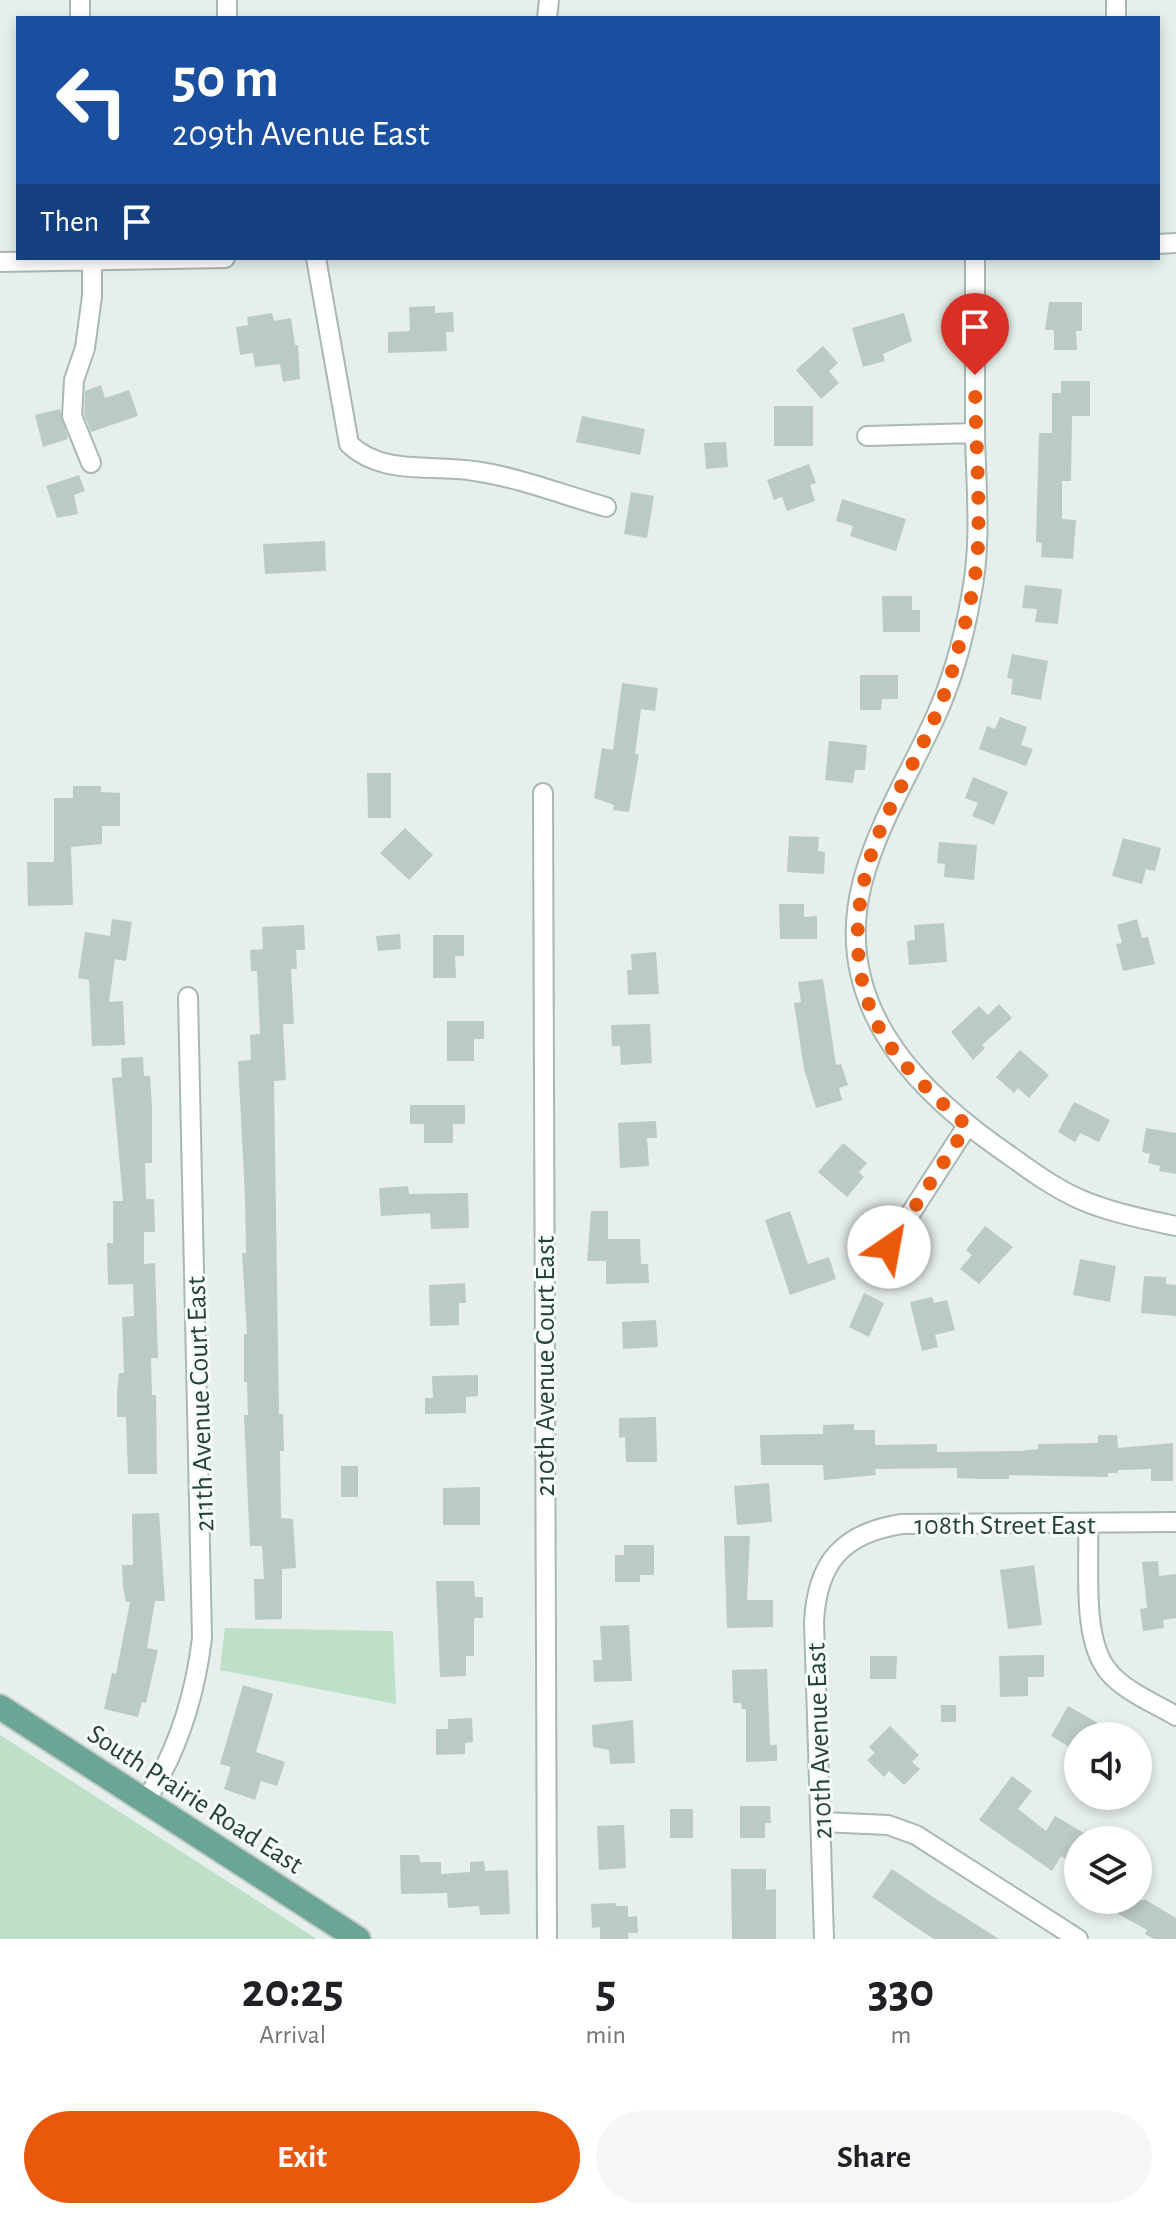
<!DOCTYPE html>
<html lang="en">
<head>
<meta charset="utf-8">
<style>
	body { margin:0; font-family:"Alegreya Sans",sans-serif; background:#f6f6f6; color:#202124; height:100vh; display:flex; flex-direction:column; font-size:30px; white-space:nowrap }
	* { box-sizing:border-box; margin:0 }
	p { font-size:26px; color:#757577 }
	.icon { flex:none; width:44px; height:44px; fill:none; stroke:currentColor; stroke-width:2; stroke-linecap:round; stroke-linejoin:round }
	.map { position:relative; height:1939px; overflow:hidden }
	.sheet { display:flex; flex-direction:column; background:#fff; flex:1 }
	.sheet>* { flex:none }
	.hud { position:absolute; left:16px; top:16px; width:1144px; height:244px; border-radius:0px; box-shadow:0 4px 12px #0003; background:#1a4fa0; color:#fff; overflow:hidden }
	.controls { position:absolute; left:1064px; top:1722px; display:grid; gap:16px }
	.controls a { display:grid; place-items:center; width:88px; height:88px; border-radius:50%; background:#fff; box-shadow:0 4px 12px #0003; font-size:40px }
	.pin { position:absolute; display:grid; place-items:center; width:68px; height:68px; color:#fff; margin:-82px -34px; border-radius:50% 50% 50% 0; rotate:-45deg; box-shadow:0 0 8px #0007 }
	.pin .icon { rotate:45deg }
	.me { position:absolute; width:88px; margin:-44px; rotate:33deg; stroke-linejoin:round; filter:drop-shadow(0 0 6px #0008) }
	.turn { display:flex; align-items:center; gap:28px; height:168px; padding:0 24px; font-size:36px }
	.turn .icon { width:104px; height:104px; stroke-width:2.5 }
	.turn b { display:block; font-size:56px; line-height:68px }
	.then { display:flex; align-items:center; height:76px; padding:0 24px; background:#0003; gap:16px; font-size:30px }
	.eta { display:flex; justify-content:space-evenly; align-items:center; height:136px; text-align:center }
	.eta b { font-size:48px; font-weight:700; line-height:56px }
	.action { display:flex; gap:16px; margin-top:auto; padding:16px 24px }
	.action a { flex:1; height:92px; border-radius:48px; background:#ea580c; color:#fff; font-size:32px; font-weight:700; line-height:92px; text-align:center }
	.action a+a { background:#f6f6f6; color:#202124 }
	.map>svg:first-child { display:block }
	.green { fill:#bfe0c8 }
	.building { fill:#bbcac4 }
	.lines { fill:none; stroke-linecap:round; stroke-linejoin:round }
	.minor-casing { stroke:#a8b8b2; stroke-width:22 }
	.major-casing { stroke:#c2cac8; stroke-width:28 }
	.minor { stroke:#fff; stroke-width:18 }
	.major { stroke:#6aa596; stroke-width:24 }
	.route { stroke:#ea580c; stroke-width:14; stroke-dasharray:0 25.2 }
	.labels { text-anchor:middle; stroke-width:6; stroke-linejoin:round; paint-order:stroke }
	.street-label { font-size:28px; fill:#24423a; stroke:#f7fbf9 }
</style>
</head>
<body>
<div class="map">
<svg width="1176" height="1939" viewBox="0 0 1176 1939">
	<rect width="100%" height="100%" fill="#e6efeb"/>
	<!-- green -->
	<path class="green" d="M225,1628L393,1631L396,1704L220,1670Z
		M0,1735L317,1939H0Z"/>
	<!-- building -->
	<path class="building" d="M1049,302H1082V331H1076L1077,350H1054V330H1045Z
		M435,306V313L453,312L454,332H446L447,351L388,353V332L410,331L409,307Z
		M272,313L274,321L291,318L295,345H298L300,379L283,382L280,364L255,367L253,353L240,355L236,327L248,325L247,317Z
		M904,313L912,341L883,354L885,361L863,367L852,328Z
		M823,346L838,363L829,371L839,383L821,399L796,370Z
		M1061,381H1090V416H1072L1071,481H1062V519L1076,520L1073,559L1041,557L1042,543L1036,542L1039,433H1052V393H1061Z
		M101,385L105,398L129,390L138,416L91,432L84,414L85,391Z
		M774,406H813V446H774Z
		M60,409L68,439L43,447L35,415Z
		M582,416L645,429L640,455L576,442Z
		M726,442L728,467L706,469L704,443Z
		M809,464L816,483L810,485L815,501L787,511L782,497L774,500L767,480Z
		M79,475L85,491L74,495L78,514L57,518L46,486Z
		M631,492L654,496L647,538L624,534Z
		M842,499L906,519L896,551L850,536L853,526L836,521Z
		M325,541L326,571L265,574L263,544Z
		M1025,585L1062,589L1058,624L1035,622L1037,609L1022,608Z
		M882,596H912V610H920V632H883Z
		M1012,654L1048,661L1041,700L1011,694L1013,679L1007,678Z
		M860,675H898V699H882L881,710H860Z
		M622,683L658,688L655,711L641,709L635,754H639L629,812L613,810L614,805L594,798L602,748L613,750Z
		M1000,717L1027,727L1021,745L1033,749L1026,766L979,749L987,726L995,729Z
		M829,741L867,745L865,770H855L853,783L825,780Z
		M367,773H391V818H368Z
		M973,777L1008,792L994,825L972,816L978,803L965,798Z
		M73,786H101V792L120,793V826H102V844L71,847L73,905L28,906L27,862H54V798H73Z
		M405,828L433,855L409,880L380,853Z
		M789,836L819,837L818,851L825,852L824,874L787,872Z
		M1123,838L1161,848L1155,871L1146,869L1142,884L1112,876Z
		M939,842L977,845L974,880L944,877L945,864L937,863Z
		M779,904H804V917L817,916V939H780Z
		M112,919L132,922L126,961L115,959L109,1002L123,1001L125,1045L92,1046L89,980L78,978L85,932L110,936Z
		M1137,919L1142,938L1148,937L1155,964L1123,971L1116,944L1122,943L1117,925Z
		M944,923L947,962L909,965L907,941L915,940L914,925Z
		M304,925L305,950H296L297,969H291L294,1024H283L286,1080L274,1081L279,1414H283L284,1451H280L281,1518L293,1519L296,1568L282,1569V1619L255,1620L254,1579H264L262,1546H250L249,1525L244,1415H248L247,1382H244V1334H247L242,1253H246L245,1197L238,1061L251,1060L250,1035L260,1034L257,971H251L250,950L263,949L262,927Z
		M400,934L401,949L378,951L376,936Z
		M433,935H464V956H455L456,978H433Z
		M656,952L659,994L628,995L627,970H632L631,954Z
		M823,979L836,1065L841,1064L848,1085L839,1088L842,1100L816,1108L804,1069L794,1003L801,1002L798,982Z
		M999,1004L1012,1018L982,1045L985,1048L973,1060L951,1032L979,1006L988,1015Z
		M447,1021H484V1039H474V1061H447Z
		M650,1024L652,1063L621,1065L620,1046H612L611,1025Z
		M1020,1050L1049,1075L1029,1098L1018,1088L1014,1093L996,1077Z
		M143,1057L144,1076H150L152,1108V1163H145L146,1199H154L155,1232H144V1264L155,1263L158,1358H151L152,1395H156L157,1474H128L126,1417H117V1393L119,1373H124L122,1317L134,1316L133,1284L108,1285L107,1243H113V1201H123L112,1078L122,1077L121,1058Z
		M1074,1102L1110,1120L1099,1142L1080,1133L1075,1142L1058,1132Z
		M410,1105H465V1124H453V1143H424V1124H410Z
		M656,1121L657,1138H647L649,1166L620,1168L618,1123Z
		M1146,1128L1176,1133V1174L1159,1171L1160,1166L1148,1163L1150,1154L1142,1152Z
		M843,1143L867,1163L859,1172L864,1177L847,1197L818,1172Z
		M408,1186L409,1194L468,1193L469,1228L431,1229L430,1213L381,1216L379,1188Z
		M591,1211H608V1239H640L641,1264H648L649,1283L606,1284V1261H587Z
		M790,1211L808,1264L829,1257L836,1279L790,1295L765,1220Z
		M985,1226L1013,1247L979,1284L960,1269L972,1255L966,1250Z
		M1080,1259L1116,1266L1110,1302L1073,1295Z
		M1144,1276L1166,1277V1284L1176,1285V1316L1141,1313Z
		M465,1283L466,1303H459V1325L430,1326L429,1285Z
		M864,1293L884,1303L869,1337L849,1327Z
		M932,1297L934,1303L947,1300L955,1330L935,1335L938,1347L922,1351L910,1302Z
		M656,1320L658,1347L623,1349L622,1322Z
		M478,1375V1396L466,1397V1413L425,1414V1398H433L432,1376Z
		M656,1417L657,1462H626L625,1437L619,1438V1418Z
		M854,1424V1430H875V1445L937,1444V1452L1021,1451L1038,1449V1444L1098,1443V1435H1117L1118,1448L1173,1443V1481H1151V1469L1118,1470V1473H1108V1477L1009,1475V1479H981L957,1478V1468L875,1469L876,1475L824,1480L823,1465H761L760,1435L823,1434V1425Z
		M341,1466H358V1497H341Z
		M769,1483L772,1522L737,1525L734,1486Z
		M480,1487V1525H443V1488Z
		M159,1513L165,1601H155L147,1648L158,1650L146,1703L142,1702L138,1717L104,1709L112,1673L116,1674L130,1602H126L123,1587L122,1565H133L132,1514Z
		M724,1536H750L747,1600H773V1627L727,1628Z
		M624,1545H654V1575H640V1582H615V1555H624Z
		M1158,1561L1159,1576L1176,1574V1618L1163,1620L1164,1628L1143,1631L1140,1609L1147,1608L1142,1562Z
		M1034,1565L1042,1625L1008,1629L1000,1570Z
		M436,1581H474L475,1597H483V1618H474V1656H466V1676L440,1677Z
		M629,1625L632,1681L594,1682L593,1660H602L600,1626Z
		M1044,1655V1677H1028V1696L1000,1697L999,1656Z
		M870,1656H897L896,1679H870Z
		M767,1669L770,1745H777V1761L746,1762V1709H742L741,1703H733L732,1670Z
		M243,1685L273,1694L256,1752L285,1762L277,1786L261,1781L255,1800L224,1789L231,1767L220,1764Z
		M941,1705H956V1722H941Z
		M1068,1706L1098,1723L1090,1736H1078V1752L1051,1736Z
		M472,1718L473,1742L465,1743V1754L436,1755V1729H448V1719Z
		M633,1720L635,1763L610,1764L609,1750L593,1747L592,1725Z
		M890,1726L919,1755L912,1762L920,1769L904,1785L889,1771L884,1777L867,1760L875,1753L869,1747Z
		M1012,1776L1032,1791L1018,1809L1046,1831L1055,1816L1096,1840H1077L1078,1866L1061,1856L1052,1871L979,1820Z
		M740,1806H770L771,1823H765V1838H740Z
		M670,1809H693V1838H670Z
		M624,1825L626,1868L599,1870L597,1826Z
		M400,1855H419L420,1862H441V1874L470,1872V1862L484,1861L485,1871L508,1870L510,1914L480,1915L479,1906L448,1908L447,1893L401,1894Z
		M731,1869H766V1890L776,1889V1939H732Z
		M892,1869L933,1897L999,1939H934L914,1926L872,1897Z
		M1093,1900H1146L1176,1918V1939H1154L1145,1934L1147,1930Z
		M616,1903V1906H628V1917L637,1916L638,1933H628L629,1939H600V1927L592,1928L591,1904Z"/>
	<g class="lines">
		<!-- minor casing -->
		<g class="minor-casing">
			<path id="minor" d="M80,0V18
				M227,0V18
				M1116,0V18
				M547,18L549,0
				M1158,244L1176,243
				M316,258L349,444C383,476 430,464 474,471C518,477 563,495 606,507
				M975,258C975,317 975,375 975,434C976,488 982,543 971,597C964,637 952,681 935,718C910,773 877,825 862,884C833,1000 909,1084 996,1146C1022,1164 1047,1184 1077,1198C1108,1212 1143,1219 1176,1226
				M0,262L225,258
				M867,436L975,433
				M91,463L72,416L74,380L85,348L92,296V260
				M543,793L547,1939
				M889,1247L967,1126
				M1088,1524C1090,1565 1081,1638 1108,1671C1124,1691 1154,1703 1176,1716
				M146,1800C178,1751 195,1696 202,1638L188,997
				M822,1822L888,1825L916,1835L1078,1939
				M824,1939L814,1622C817,1563 842,1533 902,1524L1176,1522"/>
		</g>
		<!-- major casing -->
		<g class="major-casing">
			<path id="major" d="M0,1707L358,1939"/>
		</g>
		<!-- minor -->
		<use href="#minor" class="minor"/>
		<!-- major -->
		<use href="#major" class="major"/>
	</g>
	<g class="lines">
		<!-- route -->
		<path class="route" d="M889,1247L967,1126C939,1100 910,1075 888,1043C843,975 853,887 886,817C911,764 942,714 956,657C966,620 977,582 978,544C980,488 975,431 975,375"/>
	</g>
	<g class="labels">
		<!-- street labels -->
		<g class="street-label">
			<text transform="translate(544 1366) rotate(-90)" y="10">210th Avenue Court East</text>
			<text transform="translate(199 1404) rotate(-92)" y="10">211th Avenue Court East</text>
			<text x="1005" y="1534">108th Street East</text>
			<text transform="translate(818 1741) rotate(-92)" y="10">210th Avenue East</text>
			<text transform="translate(196 1798) rotate(33)" y="10">South Prairie Road East</text>
		</g>
	</g>
</svg>
<div class="controls">
<a><svg class="icon" aria-label="sound" viewBox="0 0 24 24"><path d="M4 9h4l5-4v14l-5-4H4zM17 9q2 3 0 6"/></svg></a>
<a><svg class="icon" aria-label="layers" viewBox="0 0 24 24"><path d="M12 4l9 5-9 5-9-5zM3 14l9 5 9-5"/></svg></a>
</div>
<div class="pin" style="left:975px;top:375px;background:#d93025"><svg class="icon" aria-label="arrive" viewBox="0 0 24 24"><path d="M6 21V4h12l-3 4 3 4H6"/></svg></div>
<svg class="me" style="left:889px;top:1247px" viewBox="-20 -20 40 40"><circle r="19" fill="#fff"/><path d="M0-13L10 11 0 6-10 11z" fill="#ea580c"/></svg>
<div class="hud">
<div class="turn"><svg class="icon" aria-label="left" viewBox="0 0 24 24"><path d="M17 20v-9H6M10 6l-5 5 5 5"/></svg><div><b>50 m</b>209th Avenue East</div></div>
<div class="then">Then<svg class="icon" aria-label="arrive" viewBox="0 0 24 24"><path d="M6 21V4h12l-3 4 3 4H6"/></svg></div>
</div>
</div>
<section class="sheet">
<div class="eta">
<div><b>20:25</b><p>Arrival</p></div>
<div><b>5</b><p>min</p></div>
<div><b>330</b><p>m</p></div>
</div>
<div class="action"><a>Exit</a><a>Share</a></div>
</section>
</body>
</html>
